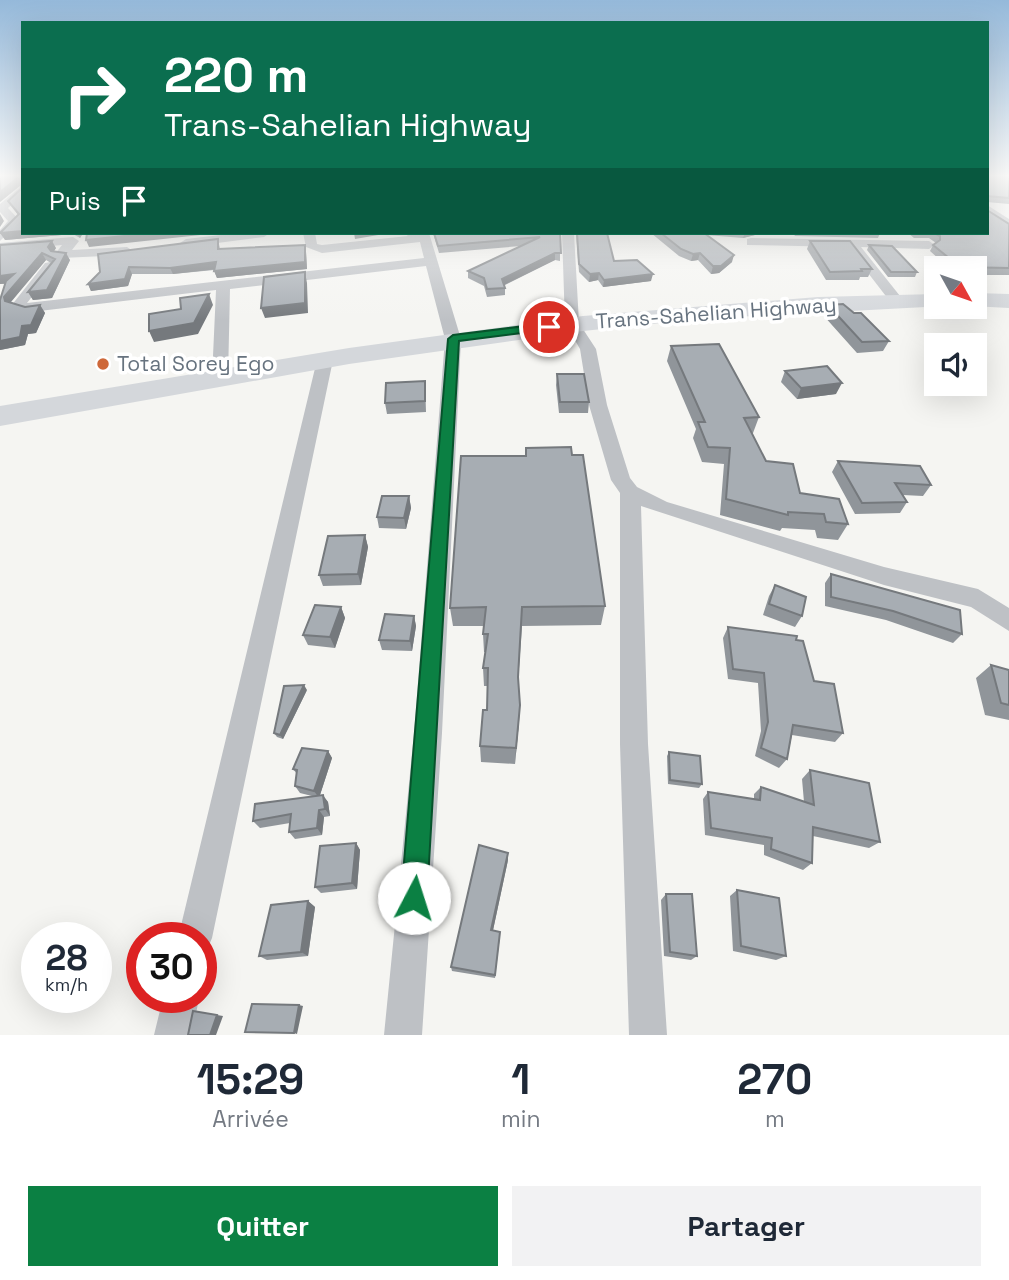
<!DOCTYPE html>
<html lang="fr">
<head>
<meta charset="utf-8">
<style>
	body { margin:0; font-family:"Space Grotesk",sans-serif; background:#f2f2f3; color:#1f2937; height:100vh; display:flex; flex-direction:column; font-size:26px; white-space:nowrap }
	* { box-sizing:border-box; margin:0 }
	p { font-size:23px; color:#747a83 }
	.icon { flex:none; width:38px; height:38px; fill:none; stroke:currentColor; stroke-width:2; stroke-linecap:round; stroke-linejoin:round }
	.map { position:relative; height:1035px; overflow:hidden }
	.panel { display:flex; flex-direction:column; background:#fff; flex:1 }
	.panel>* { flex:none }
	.banner { position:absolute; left:21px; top:21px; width:968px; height:214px; border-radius:0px; box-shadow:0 7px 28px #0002; background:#0b6e4f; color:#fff; overflow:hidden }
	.needle { width:46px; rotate:130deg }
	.tools { position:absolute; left:924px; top:256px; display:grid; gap:14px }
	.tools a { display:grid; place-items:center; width:63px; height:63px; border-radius:0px; background:#fff; box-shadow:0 7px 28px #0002; font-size:35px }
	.speed { position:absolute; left:21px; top:922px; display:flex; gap:14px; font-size:35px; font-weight:700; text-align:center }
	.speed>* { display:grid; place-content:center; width:91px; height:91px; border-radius:50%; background:#fff; box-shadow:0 7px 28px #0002; line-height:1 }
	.speed small { font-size:18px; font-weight:400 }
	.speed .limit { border:10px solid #d22; background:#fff; color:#111 }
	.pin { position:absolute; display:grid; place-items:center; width:60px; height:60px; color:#fff; margin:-30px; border:4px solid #fff; border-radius:50%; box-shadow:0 2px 7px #0007 }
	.me { position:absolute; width:77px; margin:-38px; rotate:5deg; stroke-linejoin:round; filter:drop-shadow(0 0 5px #0008) }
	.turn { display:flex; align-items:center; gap:24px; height:147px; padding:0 28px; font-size:32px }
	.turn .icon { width:91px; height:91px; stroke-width:2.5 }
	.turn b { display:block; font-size:49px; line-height:60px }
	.then { display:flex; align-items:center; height:66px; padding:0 28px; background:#0003; gap:14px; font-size:26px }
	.eta { display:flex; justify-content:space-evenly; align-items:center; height:119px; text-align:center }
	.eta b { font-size:42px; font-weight:700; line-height:49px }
	.button { display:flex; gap:14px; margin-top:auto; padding:14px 28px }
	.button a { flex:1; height:80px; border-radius:0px; background:#0b8043; color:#fff; font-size:28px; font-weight:700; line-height:80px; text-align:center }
	.button a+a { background:#f2f2f3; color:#1f2937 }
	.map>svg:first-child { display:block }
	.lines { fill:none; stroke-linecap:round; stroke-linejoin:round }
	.minor { fill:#bec1c5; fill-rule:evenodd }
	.trunk { fill:#d4d7db; fill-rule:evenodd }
	.wall { fill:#90959a }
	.shaded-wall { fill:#75797d }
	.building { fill:#a7adb3; stroke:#75797d; stroke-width:2 }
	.route { fill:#0b8043; stroke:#07532c; stroke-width:2 }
	.poi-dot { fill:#ce6839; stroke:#fff; stroke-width:2.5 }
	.labels { text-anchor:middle; stroke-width:7; stroke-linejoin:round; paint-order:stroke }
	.far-street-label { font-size:21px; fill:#67737f; stroke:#fff }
	.far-poi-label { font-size:21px; fill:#67737f; stroke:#fff; text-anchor:start }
</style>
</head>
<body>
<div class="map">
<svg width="1009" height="1035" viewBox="0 0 1009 1035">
	<rect width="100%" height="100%" fill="#f5f5f2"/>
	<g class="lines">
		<!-- minor -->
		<path class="minor" d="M23,185V194L8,208L20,221L0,241V230L8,221L0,212V204Z
			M987,205L1009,219V227L987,213Z
			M238,233H270L264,237L186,247L180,243L186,239Z
			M303,233H315L317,244L322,245L408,236L404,233H429L461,339L442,733L422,1035H384L414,733L445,339L426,266L230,289L228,378L220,383L212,378L216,290L31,312L11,306L45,263L50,262L56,266L27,303L424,258L420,242L322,253L306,247Z
			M562,233H574L579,323L596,349L607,405L630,478L637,487L667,502L884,567L978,589L1009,608V631L971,607L884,585L641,506L648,744L667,1035H629L620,744V493L611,480L589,405L580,349L565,323Z
			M73,237L79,241L72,250L127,247L133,251L127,255L61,258L55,254L62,245L0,251V243Z
			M751,238L929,241L935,245L929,249L861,247L904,301L897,305L892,304L848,247L747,245V239Z
			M325,355L333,360L212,938L207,950L201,953V938H178L317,360Z
			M163,998H199L192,1035H154Z"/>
		<!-- trunk -->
		<path class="trunk" d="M975,293L1009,294V308L971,306H975Z
			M936,294V306H944L700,319L583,331L349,364L0,426V406L349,348L583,316L818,297Z"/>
	</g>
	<!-- wall -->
	<path class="wall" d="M23,175V233H83L80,238L73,234L5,240L18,215L8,201L21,189V185L0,202Z
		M987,175H1009V204L987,202Z
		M1009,224V275H975V268H949L930,251L933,245L936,243L929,238H914L908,233H987Z
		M433,233H560V261L555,260L505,285V295L487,297L484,286L468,278V271L521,246L439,253Z
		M576,233H607L614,261L651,281L603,287L598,280L589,282L579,272Z
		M651,233H756L755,235L743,238L706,235L732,262L719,273L711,274L698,260L691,261L679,256Z
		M793,233H880L878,238L795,236Z
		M218,239L220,249L305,245L306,252L307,269L217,278L214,270L173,274H132L128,286L91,291L88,284L100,272Z
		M810,241L872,269L868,277H860L859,280H826L807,249Z
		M0,245L56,248L54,251L70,260L52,298L33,300L28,292L51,263L46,260L11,302L25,307L40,305L45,313L36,333L28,334L25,345L0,350V300L6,284H0Z
		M869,245L917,272L915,277H888L867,250Z
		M828,305L889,341L883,351L857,353L823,315Z
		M671,346L759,417L753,433H751L766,461L800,493L848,524L838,540L817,538L815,530L782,528L780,531L720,515L724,464L702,462L693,438L696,429L667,361Z
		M785,371L836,394L797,399L781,382Z
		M557,374L589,402L588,413H559L556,385Z
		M425,381L426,412L387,414L385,403Z
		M526,448L572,455L605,606L601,625L522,626L518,682L519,722L515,764L481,762L480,746L487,710L488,686H484L483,668L486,652H484L483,634L484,626H453L450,608L526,456Z
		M838,461L931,485L923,496L903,495L907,502L900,513L855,514L832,472Z
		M409,496L411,508L406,529L379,528L377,517Z
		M365,535L368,547L361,585L323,586L319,575Z
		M831,574L962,634L953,643L886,620L825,606V583Z
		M775,585L802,616L795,627L763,615L769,596Z
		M341,607L345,618L335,648L308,645L303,635Z
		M414,616L416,626L412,651L382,650L379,640Z
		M728,627L796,640L814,681L843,733L835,742L792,735L787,759L779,768L755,756L761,731L758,683L728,679L723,638Z
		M991,665L1009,670V720L985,715L976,678Z
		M307,690L283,739L277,737L274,733Z
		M328,751L332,758L320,795L328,802L330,816L324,817L322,835L295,839L289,832L290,823L260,828L253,821L312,796L300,793L295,786L297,774L293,769Z
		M669,752L702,784L699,788L668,784L667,756Z
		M810,770L880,842L869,848L813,836L812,863L803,870L764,855V845L705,835L703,799L708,792L754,799V794L761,787L804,802L802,779Z
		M356,843L360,850L357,889L321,893L315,887Z
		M508,860L493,930L500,936L495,978L452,971L451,967Z
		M737,890L786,956L776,960L733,951L730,896Z
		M666,894L697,956L691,960L664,956L661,900Z
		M308,901L315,907L308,956L267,960L259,956Z"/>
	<!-- shaded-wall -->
	<path class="shaded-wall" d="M20,176L23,183L0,202V192Z
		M0,214L4,221L0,227Z
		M23,231V233H72L73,234L5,240L0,233Z
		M77,233H83L80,238Z
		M153,233H219L89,247L86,240Z
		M354,233H390L355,239Z
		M745,233H756L755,235L743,238Z
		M52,241L56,248L52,254L48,247Z
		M305,245L306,252L307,269L217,278L214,271Z
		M42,253L46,260L9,304L5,301L4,297L16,282L0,284V276Z
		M66,253L70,260L52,298L33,300L28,292Z
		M555,253V260L502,286V279Z
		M700,253L698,260L691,261L693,254Z
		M734,255L732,262L719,273L711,274L713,266Z
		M216,262L218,269L173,274L170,268Z
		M129,267L132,274L128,286L91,291L88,284Z
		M305,272L307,283L308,313L265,318L261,308Z
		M599,273L598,280L589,282L590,274Z
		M653,274L651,281L603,287L604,280Z
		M209,294L213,305L198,334L154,342L149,331Z
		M40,305L45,313L36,333L28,334L25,345L0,350V341L22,326Z
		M842,383L836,394L797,399L801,388Z
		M409,496L411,508L406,529L404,518Z
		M365,535L368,547L361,585L358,574Z
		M341,607L345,618L335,648L330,637Z
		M414,616L416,626L412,651L410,641Z
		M304,685L307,690L283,739L280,735Z
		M520,705L519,722L515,764L516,748Z
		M328,751L332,758L319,798L314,791Z
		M323,795L328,802L330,816L325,809Z
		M319,810L324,817L322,835L317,828Z
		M356,843L360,850L357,889L352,883Z
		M508,853V860L492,935L491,930Z
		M308,901L315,907L308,956L301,952Z
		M299,1005L303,1006L297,1034L294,1033Z
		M217,1015L223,1016L216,1035H210Z"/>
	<!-- building -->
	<path class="building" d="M0,175H23V231L0,233L19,214L8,201L21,189L20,176L0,192Z
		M987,175H1009V198L987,196Z
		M987,210L1009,224V268L960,267L933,245L940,240V236L934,233H987Z
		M87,233H153L86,240Z
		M434,233H560L561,253H555L502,279L505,288L487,289L484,278L468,271L540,237L438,246Z
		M577,233H607L614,261L637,260L653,274L604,280L599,273L590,274L579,264Z
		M661,233H704L734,255L721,266H713L700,253L693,254L681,249Z
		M218,239V249L305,245V262L214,271L216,262L170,268L129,267L125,279L88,284L100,272L98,254Z
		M52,241L48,247L51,251L66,253L47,290L28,292L55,259L42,253L4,297L5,301L25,307L40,305L31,325L22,326L20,337L0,341V300L6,281L14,274L0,276V245Z
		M810,241H850L872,269H861L862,271L830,272Z
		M869,245L892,246L917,272H891Z
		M305,272V303L261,308L264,277Z
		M209,294L194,323L149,331V314L181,309L180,298Z
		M843,304L854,313H861L889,341L862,342L828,305Z
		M719,344L759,417L744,418L766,461L793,464L800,493L839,499L848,524L826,522L824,514L788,512V515L726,499L730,448L708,447L698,422H705L671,346Z
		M827,366L842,383L801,388L785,371Z
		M557,374H584L589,402H560Z
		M425,381V401L385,403L386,383Z
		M571,447L572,455H583L605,606L522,607L518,677L520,705L516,748L480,746L483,710H487L488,668H483L488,634H483L486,607L450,608L461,456H526V448Z
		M838,461L920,466L931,485L895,483L907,502L862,503Z
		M382,496H409L404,518L377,517Z
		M365,535L358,574L319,575L328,536Z
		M831,574L960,610L962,634L893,611L831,597Z
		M775,585L806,597L802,616L769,604Z
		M315,605L341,607L330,637L303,635Z
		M385,614L414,616L410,641L379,640Z
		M728,627L797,636L796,640L803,641L814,681L834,684L843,733L793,725L787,759L761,748L768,722L764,673L733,669Z
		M991,665L1009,670V705L1001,703Z
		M304,685L280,735L274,733L284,686Z
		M302,748L328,751L314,791L295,786L297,770L293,769Z
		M669,752L700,756L702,784L670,780Z
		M810,770L869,783L880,842L813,827L812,863L771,849L772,838L711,828L708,792L760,800L761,787L814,805Z
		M323,795L325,809L319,810L317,828L289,832L291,814L253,821L255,804Z
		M356,843L352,883L315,887L320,846Z
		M479,845L508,853L491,930L500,932L495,975L451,967Z
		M737,890L779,898L786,956L741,946Z
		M666,894H692L697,956L670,952Z
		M308,901L301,952L259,956L271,905Z
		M252,1004L299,1005L294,1033L245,1032Z
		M193,1011L217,1015L210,1035H188Z"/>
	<!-- sky -->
	<linearGradient id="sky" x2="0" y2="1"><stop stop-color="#95b9da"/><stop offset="0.55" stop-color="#fafaf9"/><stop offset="1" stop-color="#fafaf9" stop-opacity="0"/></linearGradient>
	<rect width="1009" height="320" fill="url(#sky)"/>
	<!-- route -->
	<path class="route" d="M549,323L553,324V329L459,341L427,898L423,907L414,910L405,907L401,898L448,339L453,335Z"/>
	<!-- markers -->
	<circle class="poi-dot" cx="103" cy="364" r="7"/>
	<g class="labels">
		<!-- far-street labels -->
		<g class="far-street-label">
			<text transform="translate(716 313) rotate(-4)" y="7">Trans-Sahelian Highway</text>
		</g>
		<!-- far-poi labels -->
		<g class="far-poi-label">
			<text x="117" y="371">Total Sorey Ego</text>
		</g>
	</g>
</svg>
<div class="tools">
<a><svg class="needle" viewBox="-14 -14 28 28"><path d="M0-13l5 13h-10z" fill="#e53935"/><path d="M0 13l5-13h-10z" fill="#747a83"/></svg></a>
<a><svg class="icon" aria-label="sound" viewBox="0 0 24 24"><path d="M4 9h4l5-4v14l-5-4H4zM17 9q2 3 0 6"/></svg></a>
</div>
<div class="speed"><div>28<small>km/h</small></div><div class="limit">30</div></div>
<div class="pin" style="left:549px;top:327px;background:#d93025"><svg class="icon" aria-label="arrive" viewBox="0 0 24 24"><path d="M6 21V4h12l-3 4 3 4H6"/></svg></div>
<svg class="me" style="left:414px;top:898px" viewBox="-20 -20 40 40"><circle r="19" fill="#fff"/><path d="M0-13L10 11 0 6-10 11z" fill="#0b8043"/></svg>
<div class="banner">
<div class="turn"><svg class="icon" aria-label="right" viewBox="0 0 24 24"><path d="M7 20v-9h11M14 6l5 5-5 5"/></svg><div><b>220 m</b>Trans-Sahelian Highway</div></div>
<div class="then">Puis<svg class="icon" aria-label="arrive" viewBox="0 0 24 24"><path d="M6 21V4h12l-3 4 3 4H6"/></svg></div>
</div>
</div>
<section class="panel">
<div class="eta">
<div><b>15:29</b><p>Arrivée</p></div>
<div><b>1</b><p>min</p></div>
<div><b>270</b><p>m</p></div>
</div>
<div class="button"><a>Quitter</a><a>Partager</a></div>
</section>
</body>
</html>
